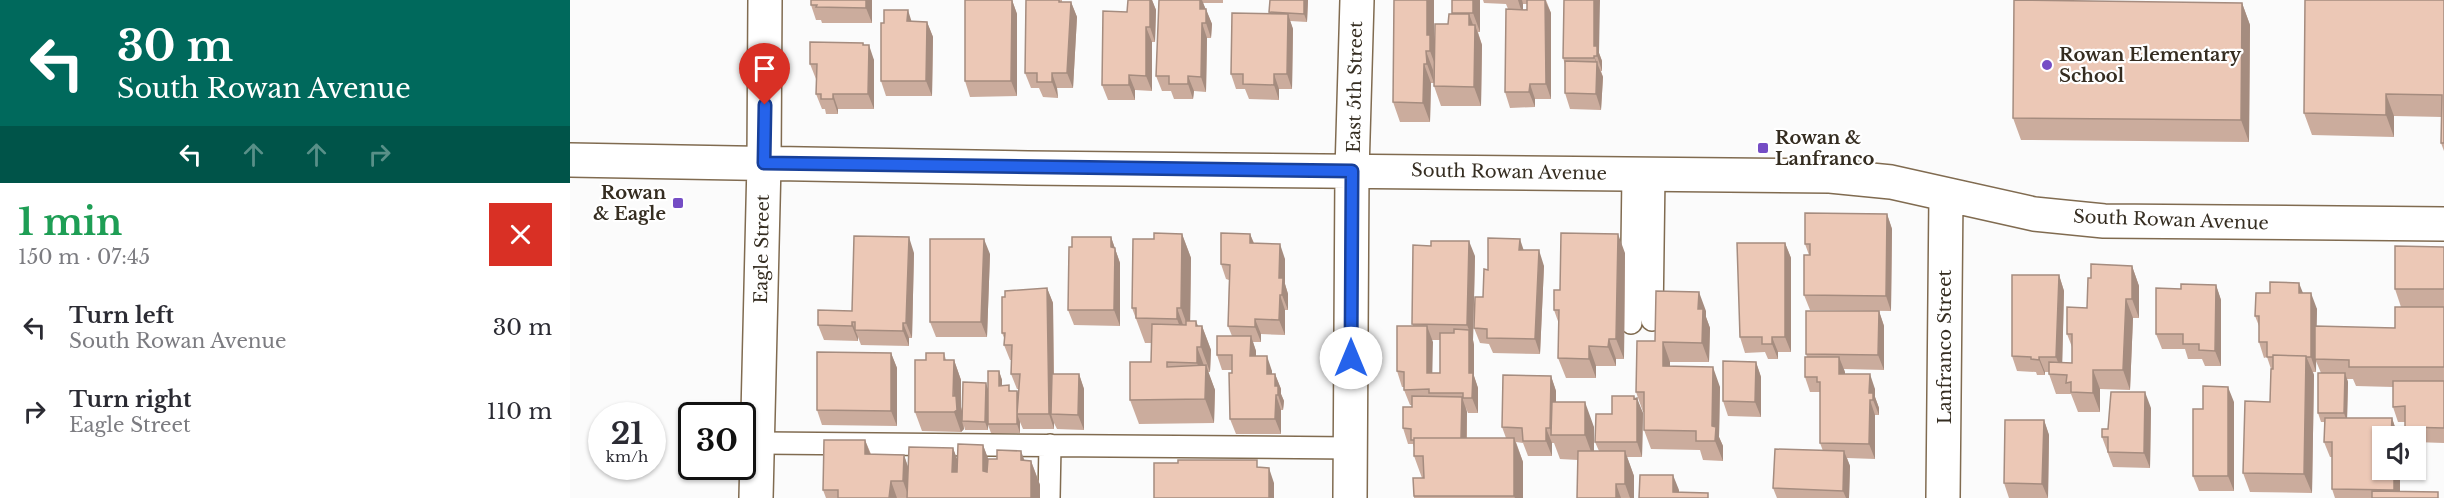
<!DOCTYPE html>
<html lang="en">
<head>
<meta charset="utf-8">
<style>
	body { margin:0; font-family:"Libre Baskerville",serif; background:#f2f2f3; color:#2b2b33; height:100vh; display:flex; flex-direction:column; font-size:22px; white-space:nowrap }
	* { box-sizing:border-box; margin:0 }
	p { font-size:20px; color:#7c7c81 }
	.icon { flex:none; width:33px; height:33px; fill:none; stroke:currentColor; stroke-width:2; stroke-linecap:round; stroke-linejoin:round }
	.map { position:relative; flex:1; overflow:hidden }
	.details { display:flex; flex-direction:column; background:#fff; width:570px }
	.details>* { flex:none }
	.hud { background:#00695c; color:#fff; overflow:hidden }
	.controls { position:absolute; left:1802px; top:426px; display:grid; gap:12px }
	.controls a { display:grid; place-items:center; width:54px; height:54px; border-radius:0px; background:#fff; box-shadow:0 2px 4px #0004; font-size:30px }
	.speed { position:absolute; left:18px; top:402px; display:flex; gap:12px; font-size:30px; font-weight:700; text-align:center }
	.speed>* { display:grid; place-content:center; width:78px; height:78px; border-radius:50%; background:#fff; box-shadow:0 2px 4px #0004; line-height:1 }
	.speed small { font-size:15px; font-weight:400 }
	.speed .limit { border:3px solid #111; border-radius:9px; background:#fff; color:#111 }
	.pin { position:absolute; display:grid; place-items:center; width:51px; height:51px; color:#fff; margin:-62px -26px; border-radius:50% 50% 50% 0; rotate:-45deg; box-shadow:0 0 6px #0007 }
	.pin .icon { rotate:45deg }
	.me { position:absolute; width:66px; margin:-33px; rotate:0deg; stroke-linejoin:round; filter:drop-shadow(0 0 4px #0008) }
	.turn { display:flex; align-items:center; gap:21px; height:126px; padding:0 18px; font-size:27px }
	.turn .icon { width:78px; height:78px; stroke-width:2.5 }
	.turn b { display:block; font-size:42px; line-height:51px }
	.lanes { display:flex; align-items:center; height:57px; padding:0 18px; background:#0003; justify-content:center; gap:30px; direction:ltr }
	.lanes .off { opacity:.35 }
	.round { display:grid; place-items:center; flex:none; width:63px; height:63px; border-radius:0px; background:#f2f2f3 }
	.head { display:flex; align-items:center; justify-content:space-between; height:102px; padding:0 18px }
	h1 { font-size:36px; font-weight:800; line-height:45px; color:#1e9e55 }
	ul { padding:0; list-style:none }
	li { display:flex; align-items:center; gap:18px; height:84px; padding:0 18px }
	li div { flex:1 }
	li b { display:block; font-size:22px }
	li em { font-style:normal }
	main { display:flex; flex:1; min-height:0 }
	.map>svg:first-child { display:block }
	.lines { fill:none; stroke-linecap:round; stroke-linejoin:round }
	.service-casing { stroke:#806b50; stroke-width:24 }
	.minor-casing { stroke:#806b50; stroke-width:36 }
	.service { stroke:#fff; stroke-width:21 }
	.minor { stroke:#fff; stroke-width:33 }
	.wall { fill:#cbac9d; fill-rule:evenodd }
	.shaded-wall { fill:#a58c7f }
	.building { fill:#ecc8b6; stroke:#a58c7f; stroke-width:1.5 }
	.route-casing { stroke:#184099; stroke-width:15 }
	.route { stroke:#2563eb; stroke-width:10 }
	.poi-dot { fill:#754dc5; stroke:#fff; stroke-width:2 }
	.labels { text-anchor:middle; stroke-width:4.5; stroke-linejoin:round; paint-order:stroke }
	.poi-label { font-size:18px; font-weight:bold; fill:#352d21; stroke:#fff; text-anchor:start }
	.street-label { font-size:18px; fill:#352d21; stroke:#fff }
</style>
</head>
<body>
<main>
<section class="details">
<div class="hud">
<div class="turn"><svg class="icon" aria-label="left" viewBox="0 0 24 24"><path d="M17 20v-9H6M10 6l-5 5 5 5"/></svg><div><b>30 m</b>South Rowan Avenue</div></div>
<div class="lanes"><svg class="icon" aria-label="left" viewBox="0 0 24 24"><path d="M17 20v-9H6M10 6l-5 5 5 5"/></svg><svg class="icon off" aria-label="ahead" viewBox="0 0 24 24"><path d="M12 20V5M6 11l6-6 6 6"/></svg><svg class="icon off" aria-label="ahead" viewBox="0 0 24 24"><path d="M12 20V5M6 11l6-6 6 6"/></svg><svg class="icon off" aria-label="right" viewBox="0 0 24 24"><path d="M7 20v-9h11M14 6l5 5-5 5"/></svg></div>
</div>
<div class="head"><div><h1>1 min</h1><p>150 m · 07:45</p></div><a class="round" style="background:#d93025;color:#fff"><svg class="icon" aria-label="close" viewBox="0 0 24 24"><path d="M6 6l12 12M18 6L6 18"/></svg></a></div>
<ul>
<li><svg class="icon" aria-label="left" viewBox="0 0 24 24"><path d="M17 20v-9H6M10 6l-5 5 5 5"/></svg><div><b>Turn left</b><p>South Rowan Avenue</p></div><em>30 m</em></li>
<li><svg class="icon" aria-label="right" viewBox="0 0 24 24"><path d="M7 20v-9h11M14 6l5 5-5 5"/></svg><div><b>Turn right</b><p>Eagle Street</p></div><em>110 m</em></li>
</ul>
</section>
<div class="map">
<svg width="1874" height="498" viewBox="0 0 1874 498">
	<rect width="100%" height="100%" fill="#fbfbfb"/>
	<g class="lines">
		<!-- service casing -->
		<g class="service-casing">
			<path id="service" d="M1082,320L1084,174
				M1061,323L1063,174
				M187,443L781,448
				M479,498L480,445"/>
		</g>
		<!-- minor casing -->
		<g class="minor-casing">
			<path id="minor" d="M0,160L458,168L1260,176L1321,182L1464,214L1534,221L1874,224
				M186,498L194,163L195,0
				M780,498L782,171L787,0
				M1373,498L1376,195"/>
		</g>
		<!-- service -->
		<use href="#service" class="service"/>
		<!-- minor -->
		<use href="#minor" class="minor"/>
	</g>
	<!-- wall -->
	<path class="wall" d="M241,0H302V23H252L251,20H246L241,5Z
		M442,0L447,14V96L400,97L395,81Z
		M456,0H492V2H501L507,17L503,88H487L488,98L473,97L469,88H461L455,73Z
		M558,0H582L586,10L585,42H582V91L565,90V100H538L532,85L557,12Z
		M589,0H653V3H633L642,24L641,38H637L636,92L624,91L623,99H604L601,91H592L586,76Z
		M700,0H738L737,22L720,21L723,29L722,89H709V100L679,99L675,89H666L661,74L699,13Z
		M824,0H864V45L878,24L883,14L882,0H910V32H908L912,45L911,106H871L864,86V83H861L860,122H830L823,102Z
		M913,0H976L981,13V99H965V107L940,108L935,92L938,9L936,4L914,3ZM953,4H957V10H953Z
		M1874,0V151L1871,143L1872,117L1824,116V137L1742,135L1734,113Z
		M1672,3L1680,25L1679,142L1451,140L1443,118Z
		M342,22H357L363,37L362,96H316L311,81Z
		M293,43L304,60V109H268V114H256L255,109H252L246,94V79L240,64Z
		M1029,53L1032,61V71H1031L1033,77L1031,110L1000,109L995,93V64L993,58Z
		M1317,214L1322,229L1321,311L1240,310L1234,295L1239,255L1235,244Z
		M612,234L621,258L620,321L628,326H632L641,350L640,372H638L645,390L644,423L569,424L560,400L581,362L582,343H575L562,308Z
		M680,234L684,243L715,259V284L718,294V310H715V335L691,334V342H683L686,351V356L702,371V374H705L711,389V394L714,401L713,410H711V434H666L660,419L662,370H652L647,355L662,336L658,326L659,280L656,279L651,264Z
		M541,237L550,263V326L504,325L498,310L502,247Z
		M1215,243L1221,258V352H1208V359H1198L1195,352L1175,353L1170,337Z
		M1874,247V443L1845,442V436H1838L1835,427V422H1828L1823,407V387L1786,386L1783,379H1777L1778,382L1777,418H1822L1827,433L1812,470H1830V492L1870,498H1765L1762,489V457H1760L1754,442V422H1751L1748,413L1751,373L1746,361V372H1743L1744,375L1742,493L1680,492L1673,473L1700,402L1701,369L1697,357L1694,358L1689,342V326L1685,316L1733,293L1747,309L1746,326L1825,328L1831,307L1825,289Z
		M954,250L974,266L970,354L923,353L919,344L910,343L904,328L913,297L918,270Z
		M344,253L342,338H339V346L291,345L288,337V341L254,340L248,325L282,311Z
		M1055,253L1054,359H1046V366H1026V378H996L988,358L989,324L984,310L990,290Z
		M420,254L417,337H366L360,322Z
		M905,256L903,340L904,345V376L908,388V413H898L896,408L897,412V438H936L932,427L981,376L986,391V402L1024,427V451H1029L1025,442L1042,414L1065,398L1073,413L1072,457H1057L1064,476V498H1007L1008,460L990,459L984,443H982V456H958L953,443L946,442L953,462V498H844V496L852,478L844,456V448L843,444H838L833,428L842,407V405H840L834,390V387H832L827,371L843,326L842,324ZM862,340H870V373H862Z
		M1562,266L1569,286V318H1563L1560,390L1530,389V412H1508L1501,394H1486L1479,374V372H1475V375H1467L1466,372L1447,371L1442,356L1489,275L1494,291L1492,363H1502V347L1497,334L1517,308L1521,278Z
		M1646,285L1651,300V366H1635L1632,359H1618L1615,349H1592L1586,334L1611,289Z
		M477,288L483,303L484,374H509L514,389V430L487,429L484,423V429H453L450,422V433H421L418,425V430H395L394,426V429L391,432L352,431L345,412L356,360L374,353L376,360H384L391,380V407L392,412L418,389L429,371L432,380V386L441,391H447L448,394L449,389H447L441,374V360H440L434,345L435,340L432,333L435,297Z
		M1136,311V317L1140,328L1139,362H1100V366L1150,387L1149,437L1153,446V461L1133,460L1130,450L1081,449L1074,430V412H1073L1066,392L1085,341Z
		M1309,311L1314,326V370L1274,369L1275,374L1305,389V397L1309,408V415H1305V459L1277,458L1280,466L1279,498H1207L1203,488L1253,451L1250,443V392H1240L1235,377L1237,357L1236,354Z
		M321,353L327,368V426L252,425L247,410Z
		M1186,362L1191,377V417L1158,416L1153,401Z
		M1664,402V491H1629L1623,476L1633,409Z
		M1581,408L1580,468L1543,467L1532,437L1538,429Z
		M1474,420L1479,435L1478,498H1439L1434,483Z
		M295,440L301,454L334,455L338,467L383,448L387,460L413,445L418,459L461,461L470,485V498H256L253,490Z"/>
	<!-- shaded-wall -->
	<path class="shaded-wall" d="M296,0H302V23L296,8Z
		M442,0L447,14V96L441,81Z
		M580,0H582L586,10L585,42L580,27Z
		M630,0H632L636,10V24L630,9Z
		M734,0H738L737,22L734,14Z
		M857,0H864V45L867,70L860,51L857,35Z
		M903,0H910V32L903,13Z
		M948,0H952L953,4V16Z
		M975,0L981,13V99L976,84Z
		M1024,0H1030L1029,53L1032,61V71L1024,46Z
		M501,2L507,17L503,88L497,73Z
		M1672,3L1680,25L1679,142L1671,120Z
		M636,9L642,24L641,38L636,23Z
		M338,10L343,26L337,21Z
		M718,14L723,29L722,89L717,74Z
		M899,14L905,30V25L912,45L911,106L904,87L899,25Z
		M357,22L363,37L362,96L356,81Z
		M632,23L637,38L636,92L631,77Z
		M576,27L582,42V91L576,76Z
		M299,45L304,60V109L298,94Z
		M856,51L863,70L864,83L857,64Z
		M1024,56L1033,77L1031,110L1026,94L1027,66Z
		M854,64L861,83L860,122L853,103Z
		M482,73L487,88L488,98L482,82Z
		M704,74L709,89V100L704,85Z
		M559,75L565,90V100L559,85Z
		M618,76L624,91L623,99L618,84Z
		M960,84L965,99V107L959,92Z
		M263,94L268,109V114L263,99Z
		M1816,94L1824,116V137L1816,115Z
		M1317,214L1322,229L1321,311L1316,296Z
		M612,234L621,258L620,333L611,308Z
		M680,234L686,249L680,243Z
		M1048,234L1055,253L1054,359L1046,339Z
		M339,237L344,253L342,338L336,323Z
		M541,237L550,263V326L544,310Z
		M414,239L420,254L417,337L411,322Z
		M950,239L955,254L949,250Z
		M899,241L905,256L903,340L904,345V376L908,388V413L902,398L899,373V330L897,325Z
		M1215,243L1221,258V352L1215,337Z
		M710,244L715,259V284L718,294V310L712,295L709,278Z
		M969,250L974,266L970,354L965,339Z
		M1562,266L1569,286V318L1562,299Z
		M1489,275L1494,291L1492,373L1486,357Z
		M1729,283L1735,298L1729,293Z
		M1646,285L1651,300V366L1645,351Z
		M477,288L483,303L484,414H481L484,423V429L479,414Z
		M1129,292L1136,311V317L1140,328L1139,362L1132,343L1128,309Z
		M1741,293L1747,309L1746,372L1741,357Z
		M710,295L715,310V335L709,320Z
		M1556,299L1563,318L1560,390L1553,370Z
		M607,308L616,333V343L607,319Z
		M1309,311L1314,326V370L1308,355Z
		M685,319L691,334V342L685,327Z
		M626,321L632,336V326L641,350L640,372L631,347L626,326Z
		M282,322L288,337V341L282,326Z
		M333,323L339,338V346L333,331Z
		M857,326L863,342L862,388L857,373Z
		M681,336L686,351V371L680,356Z
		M1202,337L1208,352V359L1202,344Z
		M1039,339L1046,359V366L1038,347Z
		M1093,342L1100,362V386L1093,366Z
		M1019,346L1026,366V378L1019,359Z
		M627,347L636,371V365L645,390L644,423L635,399L636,386L627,363Z
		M321,353L327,368V426L321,411Z
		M697,356L702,371V389L697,374Z
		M1736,356L1744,375L1742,493L1734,474Z
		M1269,357L1275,372V389L1269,374Z
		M1469,357L1475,372V375L1469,360Z
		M384,360L391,380V407L393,415L392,421L394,429L391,432L384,412Z
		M1186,362L1191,377V417L1185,402Z
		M1143,367L1150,387L1149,437L1153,446V461L1145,441L1142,426Z
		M1523,370L1530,389V412L1523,393Z
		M429,371L432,380V394L429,386Z
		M1775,373L1778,382L1777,422L1774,413Z
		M509,374L514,389V430L508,415Z
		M705,374L711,389V394L714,401L713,410L705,386Z
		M1300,374L1305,389V397L1309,408V415L1303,400L1299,393Z
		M981,376L986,391V435H982L980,428Z
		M416,383L419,392L418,430L415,422Z
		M1658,387L1664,402V491L1658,476Z
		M447,391L450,399L447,414L450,422V433L447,424Z
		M1575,392L1581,408L1580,468L1574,453Z
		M706,395L711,410V434L705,419Z
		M1064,396L1067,405V398L1073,413L1072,457L1067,442Z
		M892,397L897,412L896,456L891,440Z
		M1300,400L1305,415V459L1299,444Z
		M1015,402L1024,427V460L1015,435Z
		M1822,418L1827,433V436H1821Z
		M1474,420L1479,435L1478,498L1472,484Z
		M976,428L982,443V456L976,441Z
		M944,438L953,462V498H945L944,496Z
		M295,440L304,464L295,454Z
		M413,445L422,469L421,496L413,471Z
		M383,448L392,472H382Z
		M451,451L460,475L451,460Z
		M1055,451L1064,476V498H1060L1055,484Z
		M1274,451L1280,466L1279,498H1276L1273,491Z
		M334,455L342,479L339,498L333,481Z
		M461,461L470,485V498H461Z
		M699,468L704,483V498H699Z
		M1824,470H1830V498H1827L1824,490Z
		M1103,475L1109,490V498L1103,492Z
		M321,481L327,498H319Z
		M1046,484L1051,498H1046Z"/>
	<!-- building -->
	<path class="building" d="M241,0H296V8L246,7L247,5H241Z
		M395,0H442L441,81H395Z
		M456,0H489V2H501L497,73H482V82H467V73H455Z
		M558,0H580V27H576V76L559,75V85H532L533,11L557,12Z
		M589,0H630V9H636V23H632L631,77L618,76V84H599V76H586Z
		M700,0H734V14L699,12Z
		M824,0H857V35H860V51H856L857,64H854L853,103L823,102Z
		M882,0H903V13H882Z
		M957,0H975L976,84H960L959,92H935L936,9L957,10Z
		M994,0H1024V46H1027V56H1024V58H993Z
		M1444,0L1672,3L1671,120L1443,118Z
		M1735,0H1874V143H1871L1872,95L1816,94V115L1734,113Z
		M314,10H338L337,21L357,22L356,81H311V23H314Z
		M662,13L718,14L717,74H704V85L673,84V74H661Z
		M879,14H899V25H905L904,87L864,86L865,24H878Z
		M240,42L293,43V45H299L298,94H263V99H251V94H246L247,64H240Z
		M995,61L1027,62L1026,94L995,93Z
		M1235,213L1317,214L1316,296L1234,295V255H1240V244H1235Z
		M584,233L612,234L611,308H607V319L566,318V308H562L563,239H584Z
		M651,233L680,234V243L710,244L709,278H713L712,295H710L709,320L685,319V327L658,326L660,265L651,264Z
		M991,233L1048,234L1046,339H1039L1038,347L1019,346V359L988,358L989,310H984V290H990Z
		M284,236L339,237L336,323H333V331L285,330V322H282V326L248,325V310L282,311Z
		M502,237H541V247L545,248L544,310H498L499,247H502Z
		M918,238L950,239L949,250H969L965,339L917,338V329L904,328L905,297H913L914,269L918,270Z
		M360,239H414L411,322H360Z
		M861,241H899L897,325L842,324L843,245L861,246Z
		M1167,243H1215V337H1202V344H1192V337H1170Z
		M1825,246L1874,247V289H1825Z
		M1521,264L1562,266V299H1556L1553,370H1523V393L1501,392V382L1496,383L1497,375L1479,374V362L1502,363V334H1497V307L1517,308L1518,278H1521Z
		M1442,275H1489L1486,357H1469V360L1461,359V357L1442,356Z
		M1700,282L1729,283V293H1741V357H1736V356L1703,355V357H1697V342H1689V316H1685L1686,293H1700Z
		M1611,284L1646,285L1645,351L1629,350V344H1613V334H1586V288L1611,289Z
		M477,288L479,414H447L450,374H441L442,345H434L435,333H432V297H435V291Z
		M1086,291L1129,292L1128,309H1133L1132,343L1093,342V366L1143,367L1142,426L1146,427L1145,441H1126V431L1074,430V392H1066L1067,341H1085Z
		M1825,307H1874V367H1779V360L1745,359V326L1825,328Z
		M1236,311H1309L1308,355L1236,354Z
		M616,321H626V326H632L631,347H627V363L597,362V367L636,365L635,399L560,400V362H581L582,324L616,325Z
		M827,326H857V373H870V333H884V329L899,330V373H903L902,398H893V393H859V389L834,390V372L827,371Z
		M647,336H681L680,356H697V374H705V386H708V395H706L705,419H660L659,373H662V355H647Z
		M247,352L321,353V411L247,410Z
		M356,353H374V360H384L383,396H386L387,410L384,412H345V360H356Z
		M1703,355L1736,356L1734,474L1673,473L1675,401L1700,402L1701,369H1703Z
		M1235,357H1269V374H1300L1299,393H1303V400H1300L1299,444L1250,443V382H1247V377H1235Z
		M1153,361L1186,362L1185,402L1153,401Z
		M418,371H429V386L439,385V391H447V424H418Z
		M1748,373H1775L1774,413H1748Z
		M482,374H509L508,415L481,414Z
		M933,375L981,376L980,428H976V441H953L952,428L932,427Z
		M1823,381H1874V428L1835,427V406L1823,407Z
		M393,382L416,383L415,422L392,421Z
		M1633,386L1658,387V476H1623V409H1633Z
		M1541,392H1575L1574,453L1538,452V437H1532V429H1538Z
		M842,396L892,397L891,438H844V440H841V429L833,428V407H842Z
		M1042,396H1064V399L1067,398V442H1025L1026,414H1042Z
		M982,402H1015V435H981Z
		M1755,418H1822L1821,436H1812V470H1824V490L1762,489V442H1754Z
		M1435,420H1474L1472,484L1434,483Z
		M844,438H944V496H844L843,478H854L853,456H844Z
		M254,440H295V454L334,455L333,481H321L319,498H268V490H253Z
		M388,444L413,445V471L417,472L418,459H427V450L451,451V460L461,461V498H337L339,447L383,448L382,472H387Z
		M1205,449L1274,451L1273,491L1203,488Z
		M1008,451H1055V484H1046V498H1007Z
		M608,460H687V467L699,468V498H584V463H608Z
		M1070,475H1103V492L1138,493V498H1069Z
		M1802,491L1868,492V498H1802Z"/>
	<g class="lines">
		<!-- route casing -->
		<g class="route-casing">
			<path id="route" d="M195,105L194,163L782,171L781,358"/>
		</g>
		<!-- route -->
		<use href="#route" class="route"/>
	</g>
	<!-- markers -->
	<g class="poi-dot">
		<circle cx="1477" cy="65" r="6"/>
		<rect x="1187" y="142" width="12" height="12" rx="3"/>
		<rect x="102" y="197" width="12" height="12" rx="3"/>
	</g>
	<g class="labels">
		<!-- poi labels -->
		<g class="poi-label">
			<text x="1489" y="61">Rowan Elementary<tspan x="1489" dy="21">School</tspan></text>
			<text x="1205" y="144">Rowan &amp;<tspan x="1205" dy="21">Lanfranco</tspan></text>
			<text x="96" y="199" text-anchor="end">Rowan<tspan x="96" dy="21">&amp; Eagle</tspan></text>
		</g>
		<!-- street labels -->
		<g class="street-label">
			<text transform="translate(785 87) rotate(-89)" y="6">East 5th Street</text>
			<text transform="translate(939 172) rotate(1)" y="6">South Rowan Avenue</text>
			<text transform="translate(1601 220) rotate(2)" y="6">South Rowan Avenue</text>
			<text transform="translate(192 249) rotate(-89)" y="6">Eagle Street</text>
			<text transform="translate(1375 347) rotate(-90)" y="6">Lanfranco Street</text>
		</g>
	</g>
</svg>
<div class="controls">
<a><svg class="icon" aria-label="sound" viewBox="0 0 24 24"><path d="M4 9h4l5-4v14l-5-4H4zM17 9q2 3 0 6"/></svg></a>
</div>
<div class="speed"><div>21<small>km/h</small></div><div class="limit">30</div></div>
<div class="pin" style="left:195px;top:105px;background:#d93025"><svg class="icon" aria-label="arrive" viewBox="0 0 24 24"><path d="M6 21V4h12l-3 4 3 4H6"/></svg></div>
<svg class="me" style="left:781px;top:358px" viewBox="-20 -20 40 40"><circle r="19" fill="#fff"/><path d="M0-13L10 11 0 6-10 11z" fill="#2563eb"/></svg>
</div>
</main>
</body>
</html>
